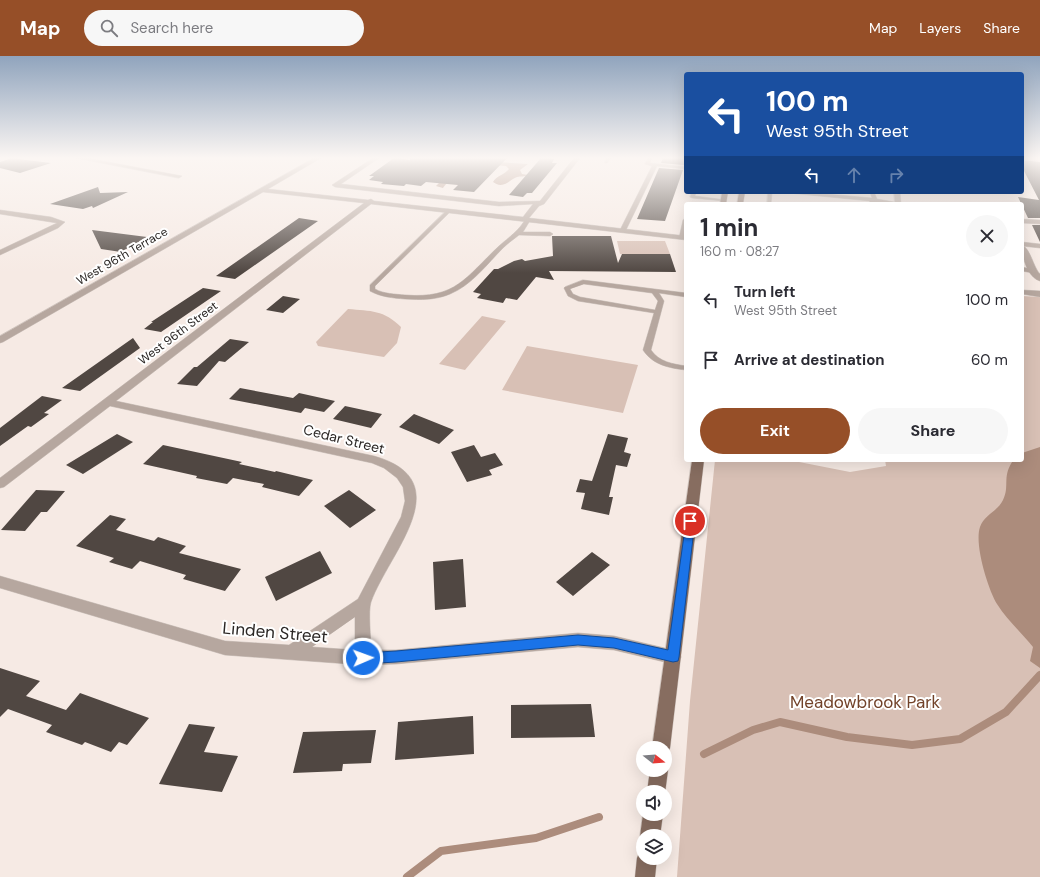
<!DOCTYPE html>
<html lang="en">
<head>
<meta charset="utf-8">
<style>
	body { margin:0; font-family:"DM Sans",sans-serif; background:#f7f7f7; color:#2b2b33; height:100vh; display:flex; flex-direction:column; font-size:15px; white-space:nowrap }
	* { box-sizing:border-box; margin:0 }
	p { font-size:13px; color:#7c7c81 }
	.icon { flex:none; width:22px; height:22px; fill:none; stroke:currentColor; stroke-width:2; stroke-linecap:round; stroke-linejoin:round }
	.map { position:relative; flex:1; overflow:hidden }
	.sheet { position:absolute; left:684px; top:146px; width:340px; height:260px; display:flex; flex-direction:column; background:#fff; border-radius:4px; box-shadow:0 4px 16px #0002 }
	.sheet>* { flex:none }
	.top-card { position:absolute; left:684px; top:16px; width:340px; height:122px; border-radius:4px; box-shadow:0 4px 16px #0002; background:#1a4fa0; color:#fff; overflow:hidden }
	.needle { width:26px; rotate:107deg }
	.controls { position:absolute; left:636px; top:685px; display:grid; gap:8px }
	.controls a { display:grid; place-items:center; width:36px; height:36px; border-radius:50%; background:#fff; box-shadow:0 4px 16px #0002; font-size:20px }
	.pin { position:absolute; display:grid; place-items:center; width:34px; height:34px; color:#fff; margin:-17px; border:2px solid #fff; border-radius:50%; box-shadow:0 1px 4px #0007 }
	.me { position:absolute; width:44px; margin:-22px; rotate:88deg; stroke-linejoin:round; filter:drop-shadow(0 0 3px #0008) }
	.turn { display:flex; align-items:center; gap:14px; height:84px; padding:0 16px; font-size:18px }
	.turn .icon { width:52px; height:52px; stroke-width:2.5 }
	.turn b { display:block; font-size:28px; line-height:34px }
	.lanes { display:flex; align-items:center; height:38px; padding:0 16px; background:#0003; justify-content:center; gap:20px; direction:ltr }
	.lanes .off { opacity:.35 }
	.round { display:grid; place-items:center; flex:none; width:42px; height:42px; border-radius:21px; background:#f7f7f7 }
	.summary { display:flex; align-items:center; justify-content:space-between; height:68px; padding:0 16px }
	h1 { font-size:24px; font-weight:700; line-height:30px }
	.primary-button { display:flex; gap:8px; margin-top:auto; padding:8px 16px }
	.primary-button a { flex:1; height:46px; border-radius:24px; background:#964f28; color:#fff; font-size:16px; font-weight:700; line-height:46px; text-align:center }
	.primary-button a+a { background:#f7f7f7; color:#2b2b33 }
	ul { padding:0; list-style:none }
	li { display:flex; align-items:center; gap:12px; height:60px; padding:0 16px }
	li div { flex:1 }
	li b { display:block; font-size:15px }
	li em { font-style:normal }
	header { display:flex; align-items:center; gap:24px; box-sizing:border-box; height:56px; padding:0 20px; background:#964f28; color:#fff }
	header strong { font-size:19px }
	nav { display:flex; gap:22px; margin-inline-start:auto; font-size:14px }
	.search { width:280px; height:36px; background:#f7f7f7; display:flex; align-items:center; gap:10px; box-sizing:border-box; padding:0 14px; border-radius:22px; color:#7c7c81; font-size:15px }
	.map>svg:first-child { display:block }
	.green { fill:#d8c0b5 }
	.water { fill:#ac8c7c }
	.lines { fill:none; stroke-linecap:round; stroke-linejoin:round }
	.stream { stroke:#ac8c7c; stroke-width:8 }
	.building { fill:#504742 }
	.service-casing { stroke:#d1c7c1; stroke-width:1 }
	.minor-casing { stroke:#d1c7c1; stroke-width:1 }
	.primary-casing { stroke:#d1c7c1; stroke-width:1 }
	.service { fill:#b6a79f; fill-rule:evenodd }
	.minor { fill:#b6a79f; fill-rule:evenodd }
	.primary { fill:#876d60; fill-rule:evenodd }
	.route { fill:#1a73e8; stroke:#114b97 }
	.labels { text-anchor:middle; stroke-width:4; stroke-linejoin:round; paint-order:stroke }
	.far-street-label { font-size:12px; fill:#2a2624; stroke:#fff }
	.street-label { font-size:14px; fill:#2a2624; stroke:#fff }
	.near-street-label { font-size:17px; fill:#2a2624; stroke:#fff }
	.near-park-label { font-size:17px; fill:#724229; stroke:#fff }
</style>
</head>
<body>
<header>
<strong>Map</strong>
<div class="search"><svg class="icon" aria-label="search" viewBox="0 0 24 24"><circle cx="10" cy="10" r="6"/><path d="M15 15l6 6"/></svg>Search here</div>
<nav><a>Map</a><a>Layers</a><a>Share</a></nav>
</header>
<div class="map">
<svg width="1040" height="821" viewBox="0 0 1040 821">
	<rect width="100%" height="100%" fill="#f6eae4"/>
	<!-- green -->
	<path class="green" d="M617,185H665L670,198H620Z
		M1022,240L1040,241V821H677L690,645L715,404H789L850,416L886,410L885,404H1022Z
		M348,253C371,255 384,254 401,271L397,287L384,301L318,290L316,286Z
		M482,260L506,265L465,314L439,308Z
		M527,290L638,309L623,357L502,334Z"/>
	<!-- water -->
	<path class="water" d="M423,102H449L452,103L528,108L520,114L522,118L528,119C524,121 521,120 517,121C510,123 504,134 493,126C496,120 504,119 509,113L506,110L469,107C464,112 446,127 443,132L436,130L440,126L420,103Z
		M1040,391V612L1030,605L1033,591C1021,576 1007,564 997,548C988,533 974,488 980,471C984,459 998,455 1003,444C1010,430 1002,422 1012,406L1013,404H1022V397Z"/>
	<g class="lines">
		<!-- stream -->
		<path class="stream" d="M704,698L753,674L780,666L847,681L912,689L960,683L1006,656L1040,619
			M407,821L441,795L536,782L599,761"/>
	</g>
	<!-- building -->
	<path class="building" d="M12,102L18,103L51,107L20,117L0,112V106Z
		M394,102L410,104V102H507L474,136L453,134L458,129L426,126L421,130L406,128L404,130L381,128L383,126L369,124L374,120H369Z
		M541,102L554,103L552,107H557L532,137H527L523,141L509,139Z
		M663,102H686V105L684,109L661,107Z
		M1022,104L1040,106V162H1028L1018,141L1039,144L1022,111Z
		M659,112L683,114L665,165L637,163Z
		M98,131L100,137L128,136L93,152L92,150L83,153L50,148Z
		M299,162L318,165L235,223L216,220Z
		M1032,169H1040V186Z
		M92,174L147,181L121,196L101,193Z
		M552,180H611L618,207L622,198H670L676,216L549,215L554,224L536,221L517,244L506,242L503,247L477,242L481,238L473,236L494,213H498L514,205L522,203L525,205L553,200Z
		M203,232L221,235L161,276L144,273L153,266H151Z
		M283,240L300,243L283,257L266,254Z
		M133,282L140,292L80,335L62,332Z
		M230,283L249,286L225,306L219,305L197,330L177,328L194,311H197Z
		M240,332L293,342L299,337L335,345L324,356L305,352L301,357L229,343Z
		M42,340L62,344L44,357L49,358L31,371L28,370L0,390V372Z
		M345,350L382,358L371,372L333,363Z
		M414,358L454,374L439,388L399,371Z
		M117,378L133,386L83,418L66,409Z
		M608,378L628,382L624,396L631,398L627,411L616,409L609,441H613L609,459L581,453L585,437L576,436L580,423L592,425Z
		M163,389L242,406L239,408L275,416L276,415L313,424L299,440L262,431L264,428L233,422L227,428L196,422L197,420L143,408Z
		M474,389L481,401L495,397L503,409L489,414L492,419L467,426L451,396Z
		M36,434L65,435L47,456H41L25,475L1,474Z
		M349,434L376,454L350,472L324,450Z
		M110,459L126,463L116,474L154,485L158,481L186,490L179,497L241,513L225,535L183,523L186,519L140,505L132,513L109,506L114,502L76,490Z
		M320,495L332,517L276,545L265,521Z
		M592,496L610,509L573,540L556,526Z
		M463,503L466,551L435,554L433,506Z
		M0,612L40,625L26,640L66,654L80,637L149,662L127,689L119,686L111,696L85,686L82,689L46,676L52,669L8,653L0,661Z
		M591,648L595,681L511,682V649Z
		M473,660L474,698L395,704L398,666Z
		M189,668L215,671L204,696L238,700L222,736L159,728Z
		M376,674L371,707L343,708L342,715L293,717L303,676Z"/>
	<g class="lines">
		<!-- service casing -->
		<g class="service-casing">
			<path id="service" d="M607,102H611L607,107H605Z
				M648,102H652L650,107L686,111V113L657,110L626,174L621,175L620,174L652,110L645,108Z
				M692,136H696L695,140L726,144L724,145L692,142L690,141Z
				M768,136H772L771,148H767Z
				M787,136H804L872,142L870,136H874L877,143L900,147L895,148L876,146L868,148L870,145L789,137Z
				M448,153L452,154L375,230V233C384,238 395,238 405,239C456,243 465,222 499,190C509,181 519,175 526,162L531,163L523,176H550L553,178L550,180L519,179C514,183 508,187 503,192C487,208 472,229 450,238C436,244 421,244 405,243C393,242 381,241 370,235V229Z
				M686,162V173L684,181L679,182L683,164Z
				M1022,186L1040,188V192L1022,190Z
				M1022,211L1035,214L1036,215L1033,217L1022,215Z
				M583,224L686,237V241L659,237L664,245L651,294C659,306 673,308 686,310V314C669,312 653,309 643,294L654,257L578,245L568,240L564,232L565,231ZM584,228L652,237L658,245L655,254L580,241L573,238L570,233Z"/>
		</g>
		<!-- minor casing -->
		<g class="minor-casing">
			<path id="minor" d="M76,102H87L182,120L179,122Z
				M314,102H321L268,133L368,144L371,143L374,145L523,161L533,148L499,150L335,131L332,129L373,102H379L341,128L499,146L540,145L574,102H580L544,148L539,150L529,162L686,180V184L371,148L116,345L374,400C462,425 388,498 371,546C368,555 371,583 371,594H396L578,577L614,580L673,594L679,596L681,601L679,606L673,608L614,594L578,591L396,608L363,609L225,599L0,532V520L225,585L289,589L358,543L401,461L405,445L403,431L397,422L384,412L372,407L110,350L4,431L0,432V422L364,147L263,136L3,286L0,287V280ZM355,561V594L312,591Z
				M894,136H900L901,148H895Z
				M0,154L51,161L65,166L58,172L0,199V194L57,167L0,158Z
				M1022,163L1040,164V168L1022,167Z
				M1022,189C1031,193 1033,211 1040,218V225C1027,221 1022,201 1022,189Z
				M1022,234L1040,235V241L1022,238Z"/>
		</g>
		<!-- primary casing -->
		<g class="primary-casing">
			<path id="primary" d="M722,136H728L726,148H720Z
				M739,136H745L743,148H737Z
				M692,404H704L670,692L667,698L665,699V692H652Z
				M665,707L668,714L665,737L647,736L650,714H665Z
				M643,758H663L660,780H643V787L640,780Z
				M643,794V802H657L655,821H635L637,802L640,795Z"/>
		</g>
		<!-- service -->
		<use href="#service" class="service"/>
		<!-- minor -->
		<use href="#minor" class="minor"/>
		<!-- primary -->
		<use href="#primary" class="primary"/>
	</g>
	<!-- sky -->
	<linearGradient id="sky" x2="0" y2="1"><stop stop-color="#90a4bd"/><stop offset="0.47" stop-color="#fbf6f3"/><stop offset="1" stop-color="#fbf6f3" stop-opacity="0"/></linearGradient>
	<rect width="1040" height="217" fill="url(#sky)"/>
	<!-- route -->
	<path class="route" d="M690,461L694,462L695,465L679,601L678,605L673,606L614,592L578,589L396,606L363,608L359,606L357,602L359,598L363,597L396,595L578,579L614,582L668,594L686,465L687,462Z"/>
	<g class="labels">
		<!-- far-street labels -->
		<g class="far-street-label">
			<text transform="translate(122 200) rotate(-30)" y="4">West 96th Terrace</text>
			<text transform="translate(178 277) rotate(-37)" y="4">West 96th Street</text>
		</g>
		<!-- street labels -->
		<g class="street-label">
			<text transform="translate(344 383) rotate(14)" y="5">Cedar Street</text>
		</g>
		<!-- near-street labels -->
		<g class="near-street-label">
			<text transform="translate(275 576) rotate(5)" y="6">Linden Street</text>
		</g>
		<!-- near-park labels -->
		<g class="near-park-label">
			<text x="865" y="652">Meadowbrook Park</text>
		</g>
	</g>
</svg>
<div class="controls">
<a><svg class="needle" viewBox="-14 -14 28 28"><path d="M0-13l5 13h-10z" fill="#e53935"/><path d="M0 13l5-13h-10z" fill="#7c7c81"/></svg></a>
<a><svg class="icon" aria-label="sound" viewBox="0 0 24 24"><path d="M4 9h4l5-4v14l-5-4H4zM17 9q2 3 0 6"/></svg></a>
<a><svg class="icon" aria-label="layers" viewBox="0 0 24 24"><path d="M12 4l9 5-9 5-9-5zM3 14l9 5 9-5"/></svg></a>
</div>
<div class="pin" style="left:690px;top:465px;background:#d93025"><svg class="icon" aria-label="arrive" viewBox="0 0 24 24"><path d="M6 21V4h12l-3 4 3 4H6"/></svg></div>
<svg class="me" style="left:363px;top:602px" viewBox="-20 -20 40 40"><circle r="17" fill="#1a73e8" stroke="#fff" stroke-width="3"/><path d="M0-11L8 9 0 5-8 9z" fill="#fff"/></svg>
<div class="top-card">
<div class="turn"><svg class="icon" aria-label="left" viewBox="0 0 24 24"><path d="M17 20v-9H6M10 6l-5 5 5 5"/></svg><div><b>100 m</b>West 95th Street</div></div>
<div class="lanes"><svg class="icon" aria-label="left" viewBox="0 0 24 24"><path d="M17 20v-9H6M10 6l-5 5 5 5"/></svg><svg class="icon off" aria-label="ahead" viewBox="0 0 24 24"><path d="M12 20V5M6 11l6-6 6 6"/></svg><svg class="icon off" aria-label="right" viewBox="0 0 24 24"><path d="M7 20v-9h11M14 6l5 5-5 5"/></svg></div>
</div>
<section class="sheet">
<div class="summary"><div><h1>1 min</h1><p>160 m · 08:27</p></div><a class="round"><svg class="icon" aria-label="close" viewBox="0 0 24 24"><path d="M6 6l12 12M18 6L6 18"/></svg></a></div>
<ul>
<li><svg class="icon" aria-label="left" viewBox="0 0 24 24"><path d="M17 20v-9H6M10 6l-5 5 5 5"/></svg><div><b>Turn left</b><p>West 95th Street</p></div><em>100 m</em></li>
<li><svg class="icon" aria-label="arrive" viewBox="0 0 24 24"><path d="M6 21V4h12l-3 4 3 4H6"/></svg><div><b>Arrive at destination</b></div><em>60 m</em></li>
</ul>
<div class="primary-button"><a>Exit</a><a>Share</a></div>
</section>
</div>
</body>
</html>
